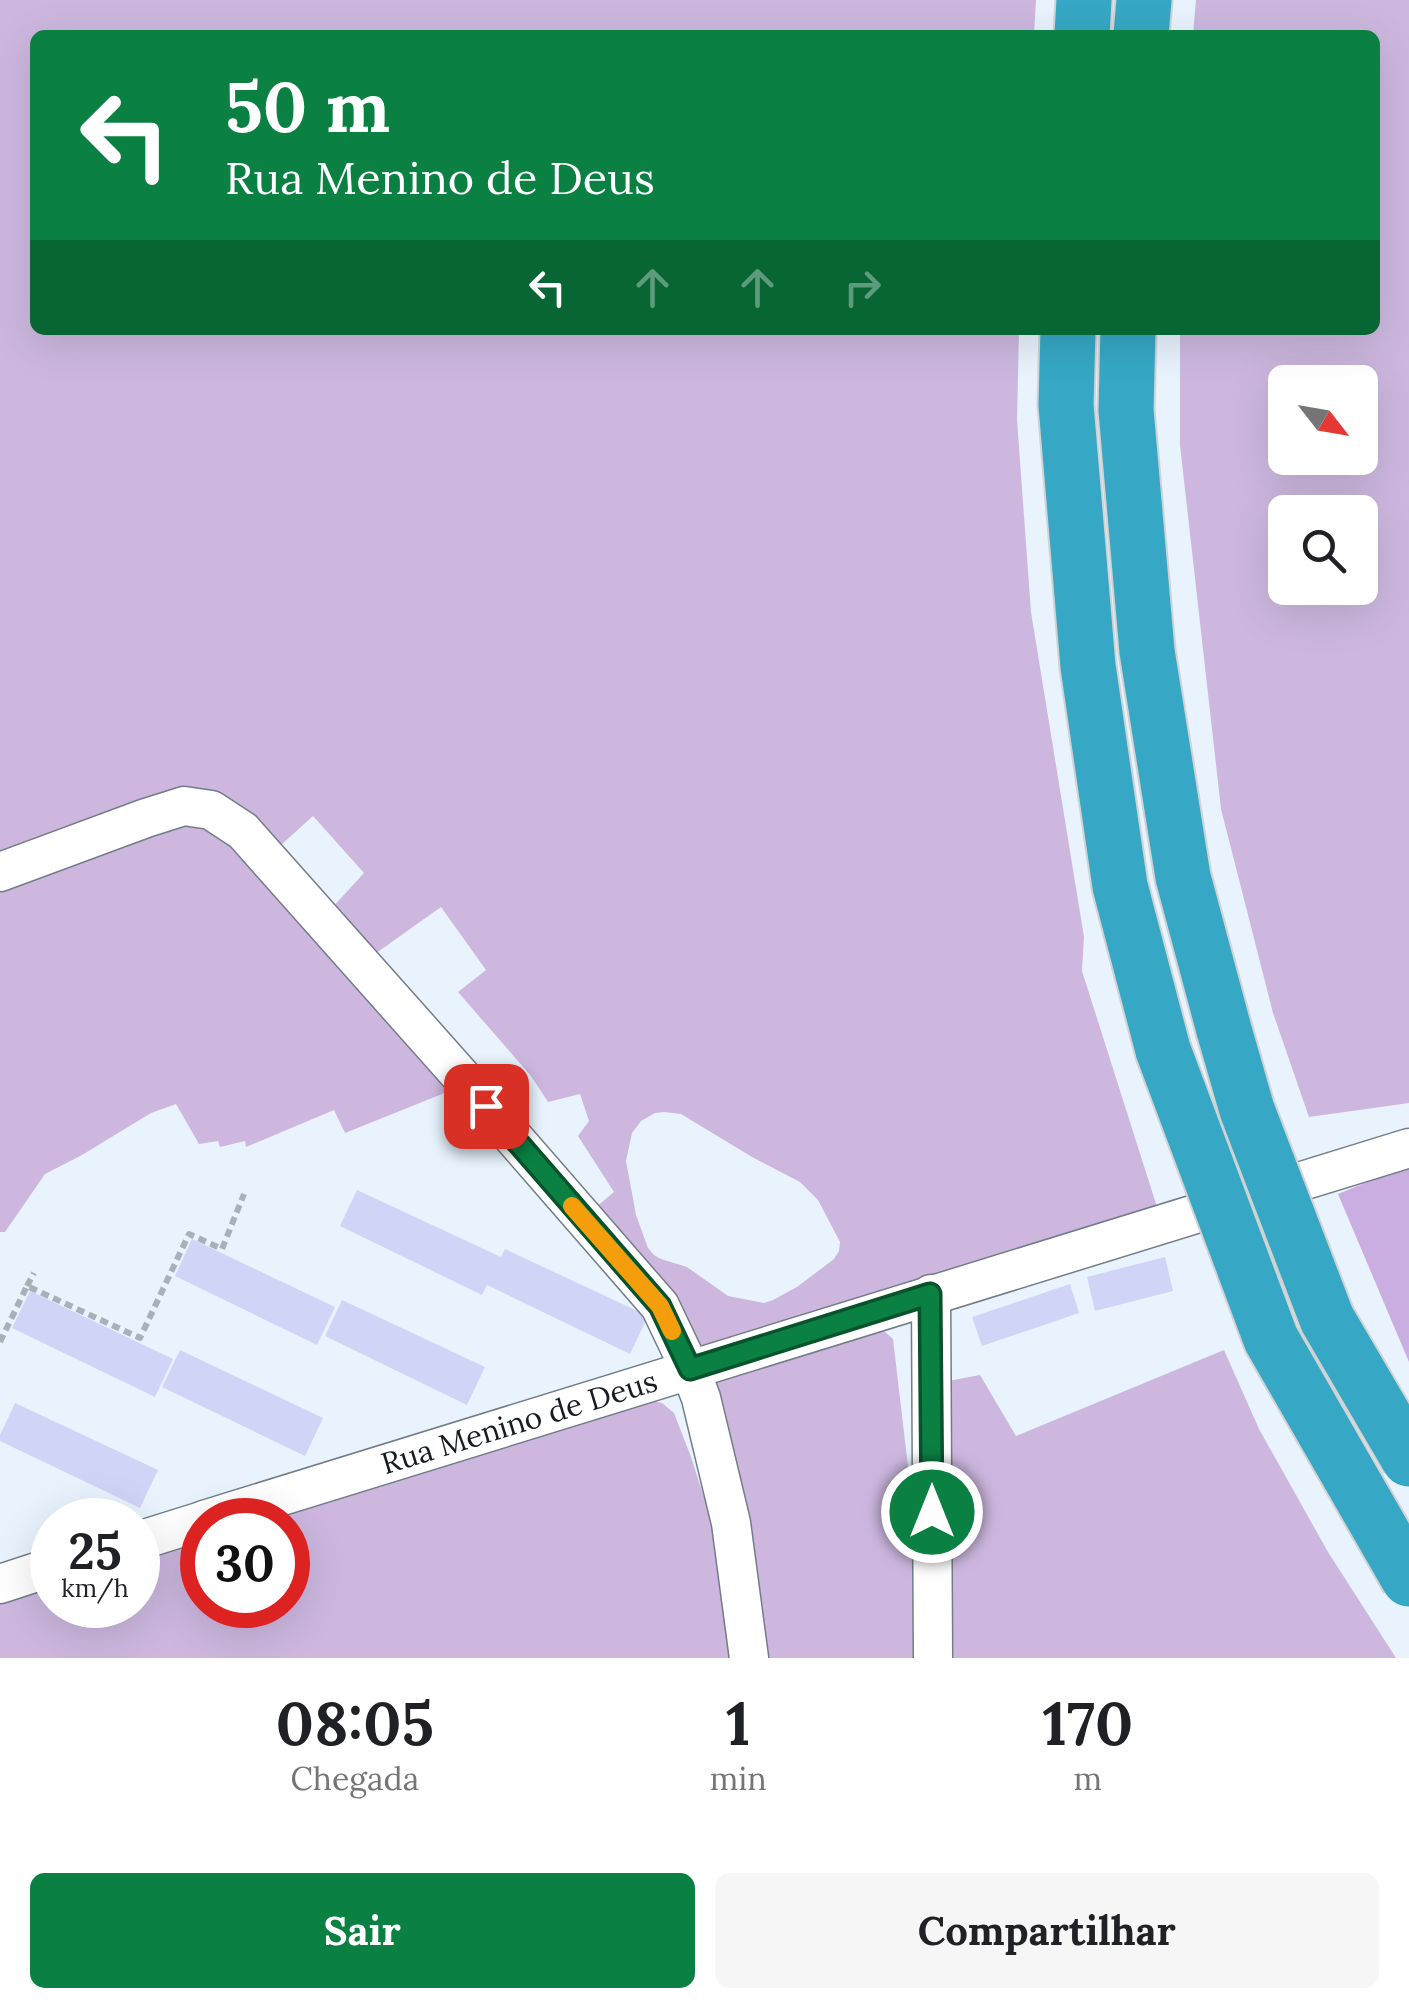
<!DOCTYPE html>
<html lang="pt">
<head>
<meta charset="utf-8">
<style>
	body { margin:0; font-family:Lora,serif; background:#f6f6f6; color:#202124; height:100vh; display:flex; flex-direction:column; font-size:38px; white-space:nowrap }
	* { box-sizing:border-box; margin:0 }
	p { font-size:32px; color:#757577 }
	.icon { flex:none; width:55px; height:55px; fill:none; stroke:currentColor; stroke-width:2; stroke-linecap:round; stroke-linejoin:round }
	.map { position:relative; height:1658px; overflow:hidden }
	.sheet { display:flex; flex-direction:column; background:#fff; flex:1 }
	.sheet>* { flex:none }
	.hud { position:absolute; left:30px; top:30px; width:1350px; height:305px; border-radius:15px; box-shadow:0 10px 40px #0002; background:#0b8043; color:#fff; overflow:hidden }
	.needle { width:65px; rotate:121deg }
	.controls { position:absolute; left:1268px; top:365px; display:grid; gap:20px }
	.controls a { display:grid; place-items:center; width:110px; height:110px; border-radius:15px; background:#fff; box-shadow:0 10px 40px #0002; font-size:50px }
	.speed { position:absolute; left:30px; top:1498px; display:flex; gap:20px; font-size:50px; font-weight:700; text-align:center }
	.speed>* { display:grid; place-content:center; width:130px; height:130px; border-radius:50%; background:#fff; box-shadow:0 10px 40px #0002; line-height:1 }
	.speed small { font-size:25px; font-weight:400 }
	.speed .limit { border:15px solid #d22; background:#fff; color:#111 }
	.pin { position:absolute; display:grid; place-items:center; width:85px; height:85px; color:#fff; margin:-42px; border-radius:20px; box-shadow:0 5px 15px #0006 }
	.me { position:absolute; width:110px; margin:-55px; rotate:0deg; stroke-linejoin:round; filter:drop-shadow(0 0 8px #0008) }
	.turn { display:flex; align-items:center; gap:35px; height:210px; padding:0 30px; font-size:45px }
	.turn .icon { width:130px; height:130px; stroke-width:2.5 }
	.turn b { display:block; font-size:70px; line-height:85px }
	.lanes { display:flex; align-items:center; height:95px; padding:0 30px; background:#0003; justify-content:center; gap:50px; direction:ltr }
	.lanes .off { opacity:.35 }
	.eta { display:flex; justify-content:space-evenly; align-items:center; height:170px; text-align:center }
	.eta b { font-size:60px; font-weight:800; line-height:70px }
	.action { display:flex; gap:20px; margin-top:auto; padding:20px 30px }
	.action a { flex:1; height:115px; border-radius:15px; background:#0b8043; color:#fff; font-size:40px; font-weight:800; line-height:115px; text-align:center }
	.action a+a { background:#f6f6f6; color:#202124 }
	.map>svg:first-child { display:block }
	.green { fill:#cdb7df; fill-rule:evenodd }
	.forest { fill:#caaee2 }
	.building { fill:#d0d5f8 }
	.lines { fill:none; stroke-linecap:round; stroke-linejoin:round }
	.street-casing { stroke:#727d89; stroke-width:41 }
	.highway-casing { stroke:#d1d2d3; stroke-width:59 }
	.path { stroke:#a8b1b9; stroke-width:6; stroke-dasharray:8 5; stroke-linecap:butt }
	.street { stroke:#fff; stroke-width:38 }
	.highway { stroke:#36a8c5; stroke-width:55 }
	.highway-bridge-casing { stroke:#d1d2d3; stroke-width:59; stroke-linecap:butt }
	.highway-bridge { stroke:#36a8c5; stroke-width:55 }
	.route-casing { stroke:#07532c; stroke-width:25 }
	.route { stroke:#0b8043; stroke-width:18 }
	.slow { stroke:#f59e0b; stroke-width:18 }
	.labels { text-anchor:middle; stroke-width:8; stroke-linejoin:round; paint-order:stroke }
	.street-label { font-size:30px; fill:#171c21; stroke:#fefefe }
</style>
</head>
<body>
<div class="map">
<svg width="1409" height="1658" viewBox="0 0 1409 1658">
	<rect width="100%" height="100%" fill="#e8f3fd"/>
	<!-- green -->
	<path class="green" d="M0,0H1036L1034,35H35V330H1019L1017,420L1031,612L1084,937L1082,971L1157,1207L701,1347L659,1274L595,1208L614,1192L578,1136L589,1121L580,1094L548,1102L531,1076L458,992L486,970L441,907L372,956L331,909L364,873L313,816L260,864L452,1090L345,1133L334,1110L246,1147L245,1141L220,1147L218,1141L199,1144L176,1104L151,1113L82,1155L45,1174L5,1232H0ZM664,1112L681,1114L752,1157L800,1182L818,1200L840,1242L839,1251L834,1259L797,1287L773,1300L764,1303L728,1296L687,1267L661,1259L654,1255L648,1248L636,1215L626,1161L632,1133L641,1121L655,1113Z
		M1196,0H1409V1103L1309,1117L1273,1013L1221,809L1180,445V330H1375V35H1193ZM1360,382V458H1285V382ZM1285,512H1360V588H1285Z
		M884,1331L893,1339L913,1509L915,1658H762L712,1374Z
		M1224,1350L1259,1429L1328,1552L1396,1658H944L948,1381L980,1375L1016,1436Z
		M646,1400L662,1403L674,1413L691,1457L713,1525L733,1658H0V1602L52,1585V1605H138V1559L202,1539V1605H288V1520H262Z"/>
	<!-- forest -->
	<path class="forest" d="M1409,1165V1362L1338,1194Z"/>
	<!-- building -->
	<path class="building" d="M357,1190L501,1257L505,1249L648,1316L630,1354L487,1285L482,1295L340,1226Z
		M192,1239L335,1307L317,1345L175,1276Z
		M1165,1257L1173,1291L1095,1311L1087,1277Z
		M1070,1284L1079,1313L982,1346L972,1317Z
		M30,1291L173,1359L155,1397L12,1328Z
		M342,1300L485,1367L467,1405L325,1336Z
		M180,1350L323,1418L305,1456L162,1387Z
		M15,1403L158,1470L140,1508L0,1441V1435Z"/>
	<g class="lines">
		<!-- street casing -->
		<g class="street-casing">
			<g id="street">
				<path d="M0,872L146,818L184,806L211,810L243,831L475,1092"/>
				<path d="M486,1106L660,1306L690,1369L701,1398L731,1523L749,1658"/>
				<path d="M931,1294L933,1658"/>
				<path id="s1" d="M204,1520L1409,1148"/>
				<path d="M138,1541L202,1521"/>
				<path d="M0,1584L52,1567"/>
			</g>
		</g>
		<!-- highway casing -->
		<g class="highway-casing">
			<path id="highway" d="M1082,35L1084,0
				M1141,35L1144,0
				M1068,330L1066,405L1088,666L1120,886L1163,1050
				M1128,330L1126,410L1147,651L1183,877L1224,1030"/>
		</g>
		<!-- path -->
		<path class="path" d="M27,1286L34,1273
			M0,1342L27,1286L140,1338L189,1234L222,1249L244,1194"/>
		<!-- street -->
		<use href="#street" class="street"/>
		<!-- highway -->
		<use href="#highway" class="highway"/>
		<!-- highway-bridge casing -->
		<g class="highway-bridge-casing">
			<path id="highway-bridge" d="M1224,1030L1247,1110L1327,1319L1409,1459
				M1163,1050L1271,1339L1409,1579"/>
		</g>
		<!-- highway-bridge -->
		<use href="#highway-bridge" class="highway-bridge"/>
	</g>
	<g class="lines">
		<!-- route casing -->
		<g class="route-casing">
			<path id="route" d="M486,1106L660,1306L690,1369L930,1294L932,1512"/>
		</g>
		<!-- route -->
		<use href="#route" class="route"/>
		<!-- slow -->
		<path class="slow" d="M572,1206L660,1306L672,1331"/>
	</g>
	<g class="labels">
		<!-- street labels -->
		<g class="street-label">
			<text dy="10" stroke="none"><textPath href="#s1" startOffset="330">Rua Menino de Deus</textPath></text>
		</g>
	</g>
</svg>
<div class="controls">
<a><svg class="needle" viewBox="-14 -14 28 28"><path d="M0-13l5 13h-10z" fill="#e53935"/><path d="M0 13l5-13h-10z" fill="#757577"/></svg></a>
<a><svg class="icon" aria-label="search" viewBox="0 0 24 24"><circle cx="10" cy="10" r="6"/><path d="M15 15l6 6"/></svg></a>
</div>
<div class="speed"><div>25<small>km/h</small></div><div class="limit">30</div></div>
<div class="pin" style="left:486px;top:1106px;background:#d93025"><svg class="icon" aria-label="arrive" viewBox="0 0 24 24"><path d="M6 21V4h12l-3 4 3 4H6"/></svg></div>
<svg class="me" style="left:932px;top:1512px" viewBox="-20 -20 40 40"><circle r="17" fill="#0b8043" stroke="#fff" stroke-width="3"/><path d="M0-11L8 9 0 5-8 9z" fill="#fff"/></svg>
<div class="hud">
<div class="turn"><svg class="icon" aria-label="left" viewBox="0 0 24 24"><path d="M17 20v-9H6M10 6l-5 5 5 5"/></svg><div><b>50 m</b>Rua Menino de Deus</div></div>
<div class="lanes"><svg class="icon" aria-label="left" viewBox="0 0 24 24"><path d="M17 20v-9H6M10 6l-5 5 5 5"/></svg><svg class="icon off" aria-label="ahead" viewBox="0 0 24 24"><path d="M12 20V5M6 11l6-6 6 6"/></svg><svg class="icon off" aria-label="ahead" viewBox="0 0 24 24"><path d="M12 20V5M6 11l6-6 6 6"/></svg><svg class="icon off" aria-label="right" viewBox="0 0 24 24"><path d="M7 20v-9h11M14 6l5 5-5 5"/></svg></div>
</div>
</div>
<section class="sheet">
<div class="eta">
<div><b>08:05</b><p>Chegada</p></div>
<div><b>1</b><p>min</p></div>
<div><b>170</b><p>m</p></div>
</div>
<div class="action"><a>Sair</a><a>Compartilhar</a></div>
</section>
</body>
</html>
